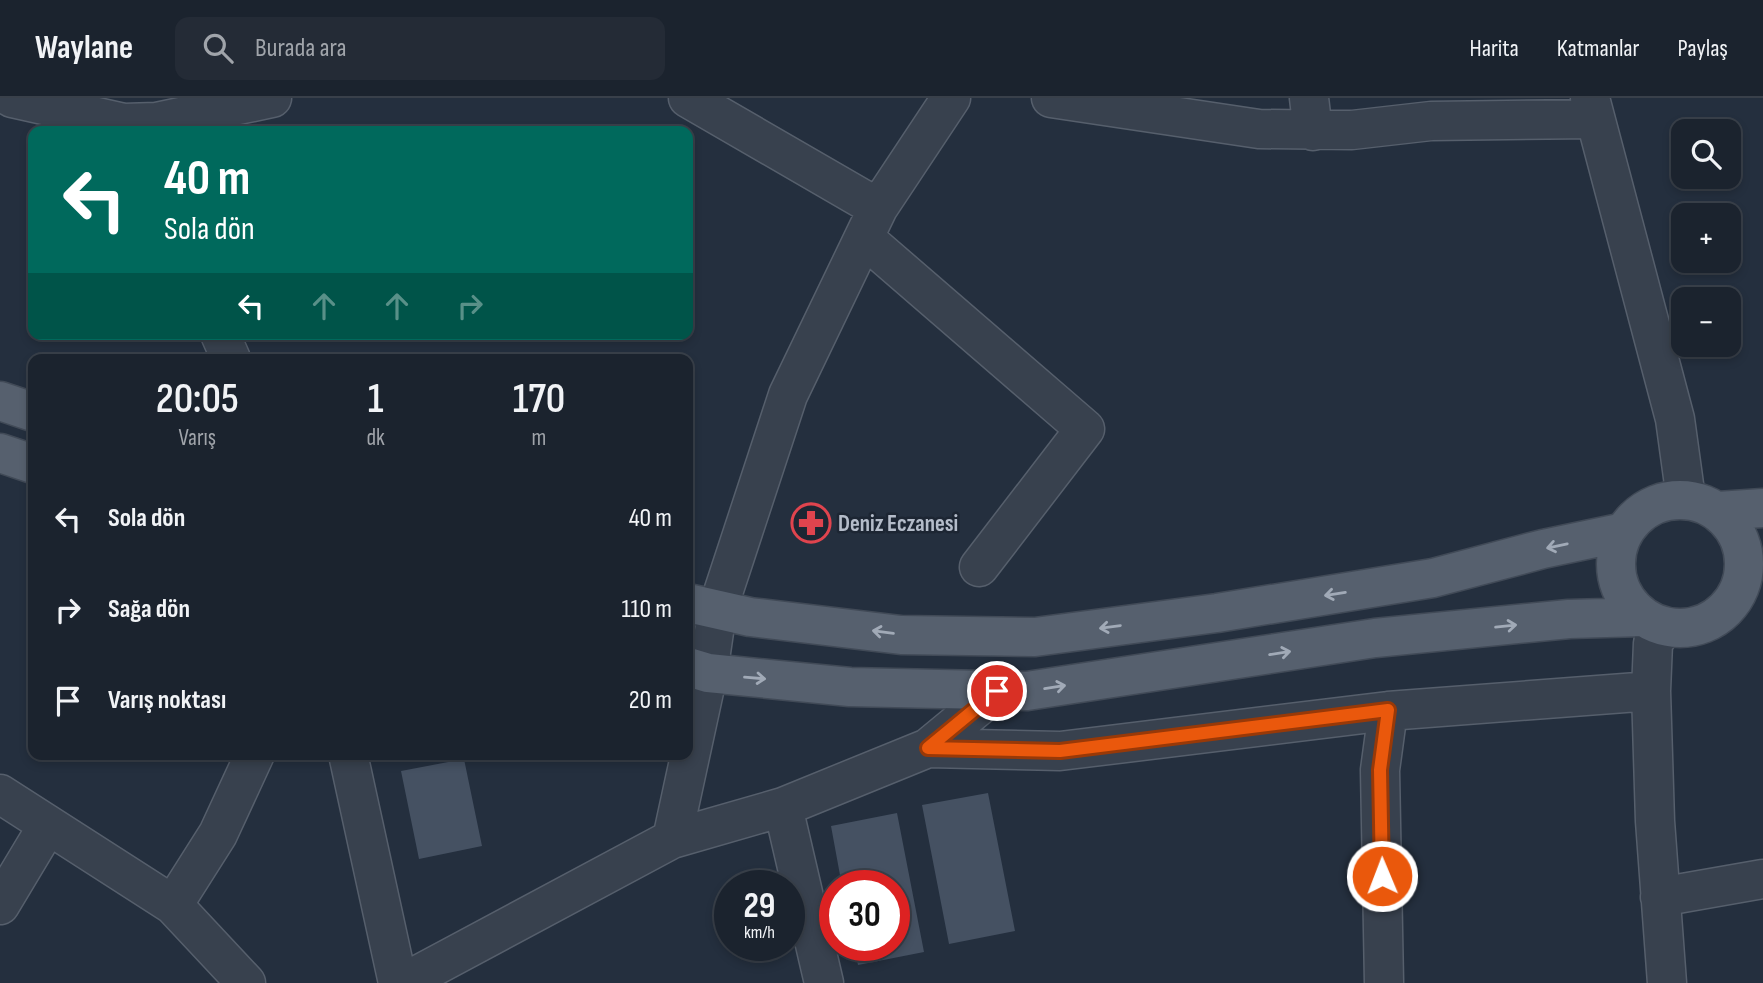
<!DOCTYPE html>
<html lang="tr">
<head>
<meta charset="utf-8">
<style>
	body { margin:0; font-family:"Sofia Sans Condensed",sans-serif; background:#242b36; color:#f1f3f6; height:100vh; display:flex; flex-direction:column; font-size:26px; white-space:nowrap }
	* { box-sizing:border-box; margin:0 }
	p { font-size:23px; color:#a0a4aa }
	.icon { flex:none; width:38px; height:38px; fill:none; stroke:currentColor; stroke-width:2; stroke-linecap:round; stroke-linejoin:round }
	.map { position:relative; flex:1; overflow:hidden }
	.panel { position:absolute; left:28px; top:256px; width:665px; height:406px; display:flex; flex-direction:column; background:#1b232e; border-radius:14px; box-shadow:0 4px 10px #0003,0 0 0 2px #39404a }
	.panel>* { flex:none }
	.banner { position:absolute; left:28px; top:28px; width:665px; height:214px; border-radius:14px; box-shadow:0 4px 10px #0003,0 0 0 2px #39404a; background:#00695c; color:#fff; overflow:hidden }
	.fabs { position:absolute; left:1671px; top:21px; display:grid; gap:14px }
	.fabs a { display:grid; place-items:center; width:70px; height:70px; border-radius:14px; background:#1b232e; box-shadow:0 4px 10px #0003,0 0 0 2px #39404a; font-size:35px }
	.speed { position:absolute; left:714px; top:772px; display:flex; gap:14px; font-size:35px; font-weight:700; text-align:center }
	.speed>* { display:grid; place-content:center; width:91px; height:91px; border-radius:50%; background:#1b232e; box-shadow:0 4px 10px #0003,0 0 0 2px #39404a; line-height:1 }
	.speed small { font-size:18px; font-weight:400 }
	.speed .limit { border:10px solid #d22; background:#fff; color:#111 }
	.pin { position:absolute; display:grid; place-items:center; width:60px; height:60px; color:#fff; margin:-30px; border:4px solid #fff; border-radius:50%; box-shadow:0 2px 7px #0007 }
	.me { position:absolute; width:77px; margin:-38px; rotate:359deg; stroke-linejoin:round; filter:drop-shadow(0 0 5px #0008) }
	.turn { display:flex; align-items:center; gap:24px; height:147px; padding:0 21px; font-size:32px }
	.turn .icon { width:91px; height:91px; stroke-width:2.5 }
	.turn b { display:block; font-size:49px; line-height:60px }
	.lanes { display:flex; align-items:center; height:66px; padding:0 21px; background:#0003; justify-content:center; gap:35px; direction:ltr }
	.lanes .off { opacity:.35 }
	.eta { display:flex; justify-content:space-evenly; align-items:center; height:119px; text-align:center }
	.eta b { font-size:42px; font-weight:600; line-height:49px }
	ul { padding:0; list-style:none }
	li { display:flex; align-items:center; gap:21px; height:91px; padding:0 21px }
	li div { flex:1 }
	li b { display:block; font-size:26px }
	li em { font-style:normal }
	header { display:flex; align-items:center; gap:42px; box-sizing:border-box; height:98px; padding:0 35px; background:#1b232e; border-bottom:2px solid #39404a }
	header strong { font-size:33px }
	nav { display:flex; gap:38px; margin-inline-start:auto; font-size:24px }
	.search { width:490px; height:63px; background:#242b36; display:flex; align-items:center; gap:18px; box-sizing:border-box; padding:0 24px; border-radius:14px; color:#a0a4aa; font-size:26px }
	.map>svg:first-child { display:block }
	.building { fill:#455162 }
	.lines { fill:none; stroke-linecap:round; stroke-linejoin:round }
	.minor-casing { stroke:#565f6c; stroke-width:41 }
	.major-casing { stroke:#414a57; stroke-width:41 }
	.minor { stroke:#38414e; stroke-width:38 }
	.major { stroke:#56606e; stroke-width:38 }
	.oneway { stroke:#a1aab7 }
	.route-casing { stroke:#983908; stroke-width:18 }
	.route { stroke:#ea580c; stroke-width:12 }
	.labels { text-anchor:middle; stroke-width:5; stroke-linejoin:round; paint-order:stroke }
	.poi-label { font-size:23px; font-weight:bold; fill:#b4bcc9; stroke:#1d2633; text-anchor:start }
</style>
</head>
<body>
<header>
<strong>Waylane</strong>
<div class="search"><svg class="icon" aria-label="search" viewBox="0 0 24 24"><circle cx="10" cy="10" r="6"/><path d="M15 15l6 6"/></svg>Burada ara</div>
<nav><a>Harita</a><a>Katmanlar</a><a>Paylaş</a></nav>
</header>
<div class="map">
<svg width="1763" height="885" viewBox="0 0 1763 885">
	<rect width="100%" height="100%" fill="#242f3e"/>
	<!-- building -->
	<path class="building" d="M464,661L482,748L419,761L401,673Z
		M988,695L1015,833L949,846L922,707Z
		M897,715L924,854L858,867L854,847H894V788H842L831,728Z"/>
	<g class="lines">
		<!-- minor casing -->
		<g class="minor-casing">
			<path id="minor" d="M12,0L124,25L156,24L272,0
				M688,0L878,110
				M1051,0L1259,31L1352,32L1431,23L1595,21
				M1309,0L1313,33
				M1590,0L1675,321L1686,401
				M864,140L1085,331L979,469
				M220,236L231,261
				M1664,529L1653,545L1651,593L1655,723L1667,885
				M928,650L1060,653L1388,613L1651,593
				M348,656L398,885
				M0,696L173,807L246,885
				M783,709L824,885
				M672,741L708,575L717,513L788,297L878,110L951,0
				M1660,799L1763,781
				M0,807L48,727
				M173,807L218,736L255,656
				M403,885L672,741L783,709L928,650L997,593
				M1384,885L1380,672L1388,613"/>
		</g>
		<!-- major casing -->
		<g class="major-casing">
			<path id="major" d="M0,303L33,314
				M0,355L33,366
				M1616 466a64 64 0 1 1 128 0a64 64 0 1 1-128 0Z
				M1718,413L1763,410
				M688,505L750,519L901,537L1035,539L1217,515L1433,480L1543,451L1624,434
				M688,569L708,575L850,589L1027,593L1375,540L1569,521L1643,519"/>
		</g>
		<!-- minor -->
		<use href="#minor" class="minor"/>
		<!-- major -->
		<use href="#major" class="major"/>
	</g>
	<!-- one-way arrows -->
	<defs><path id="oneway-shaft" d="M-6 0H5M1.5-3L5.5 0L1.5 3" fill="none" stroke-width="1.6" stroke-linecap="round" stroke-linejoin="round" transform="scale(1.75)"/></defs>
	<g class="oneway">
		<use href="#oneway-shaft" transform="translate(1557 448) rotate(168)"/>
		<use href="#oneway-shaft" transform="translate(1335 496) rotate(171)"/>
		<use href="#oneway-shaft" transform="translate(1506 528) rotate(-6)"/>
		<use href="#oneway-shaft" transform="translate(1110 529) rotate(172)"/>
		<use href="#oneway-shaft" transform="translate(883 534) rotate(-173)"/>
		<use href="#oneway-shaft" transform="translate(1280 555) rotate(-9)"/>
		<use href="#oneway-shaft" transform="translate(755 580) rotate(5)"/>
		<use href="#oneway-shaft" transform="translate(1055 589) rotate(-9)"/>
	</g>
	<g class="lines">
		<!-- route casing -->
		<g class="route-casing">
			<path id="route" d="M997,593L928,650L1060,653L1388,612L1380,672L1382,778"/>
		</g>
		<!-- route -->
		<use href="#route" class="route"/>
	</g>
	<!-- icons -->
	<defs>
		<g id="pharmacy-ring" transform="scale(2.0125)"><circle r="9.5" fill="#1d2633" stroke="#e0444e" stroke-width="1.5"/><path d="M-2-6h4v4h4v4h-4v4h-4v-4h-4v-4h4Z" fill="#e0444e"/></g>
	</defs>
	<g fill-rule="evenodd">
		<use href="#pharmacy-ring" x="811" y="425"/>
	</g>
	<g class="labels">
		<!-- poi labels -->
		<g class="poi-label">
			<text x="838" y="433">Deniz Eczanesi</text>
		</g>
	</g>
</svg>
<div class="fabs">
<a><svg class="icon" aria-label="search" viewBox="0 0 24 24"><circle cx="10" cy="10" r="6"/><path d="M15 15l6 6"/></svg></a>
<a>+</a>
<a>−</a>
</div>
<div class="speed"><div>29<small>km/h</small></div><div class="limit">30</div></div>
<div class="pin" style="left:997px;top:593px;background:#d93025"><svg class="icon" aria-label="arrive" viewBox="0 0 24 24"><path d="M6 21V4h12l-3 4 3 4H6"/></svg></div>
<svg class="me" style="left:1382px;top:778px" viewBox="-20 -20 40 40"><circle r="17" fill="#ea580c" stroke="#fff" stroke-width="3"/><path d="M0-11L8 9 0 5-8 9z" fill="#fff"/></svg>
<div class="banner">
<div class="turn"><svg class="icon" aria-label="left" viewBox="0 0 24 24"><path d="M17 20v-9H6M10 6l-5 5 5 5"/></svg><div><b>40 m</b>Sola dön</div></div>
<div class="lanes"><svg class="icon" aria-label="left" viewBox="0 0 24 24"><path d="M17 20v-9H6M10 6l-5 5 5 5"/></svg><svg class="icon off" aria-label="ahead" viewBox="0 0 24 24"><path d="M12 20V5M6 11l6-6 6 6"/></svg><svg class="icon off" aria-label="ahead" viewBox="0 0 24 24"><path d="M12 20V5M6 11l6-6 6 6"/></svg><svg class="icon off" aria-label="right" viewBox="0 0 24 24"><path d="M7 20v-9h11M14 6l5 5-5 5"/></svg></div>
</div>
<section class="panel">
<div class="eta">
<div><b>20:05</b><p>Varış</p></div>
<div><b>1</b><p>dk</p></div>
<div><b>170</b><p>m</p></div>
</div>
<ul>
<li><svg class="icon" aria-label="left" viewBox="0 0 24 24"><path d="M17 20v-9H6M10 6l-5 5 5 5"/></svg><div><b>Sola dön</b></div><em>40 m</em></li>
<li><svg class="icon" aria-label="right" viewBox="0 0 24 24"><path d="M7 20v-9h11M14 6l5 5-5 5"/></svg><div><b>Sağa dön</b></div><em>110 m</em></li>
<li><svg class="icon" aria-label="arrive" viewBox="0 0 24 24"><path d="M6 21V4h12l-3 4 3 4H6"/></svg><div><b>Varış noktası</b></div><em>20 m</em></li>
</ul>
</section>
</div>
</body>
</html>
